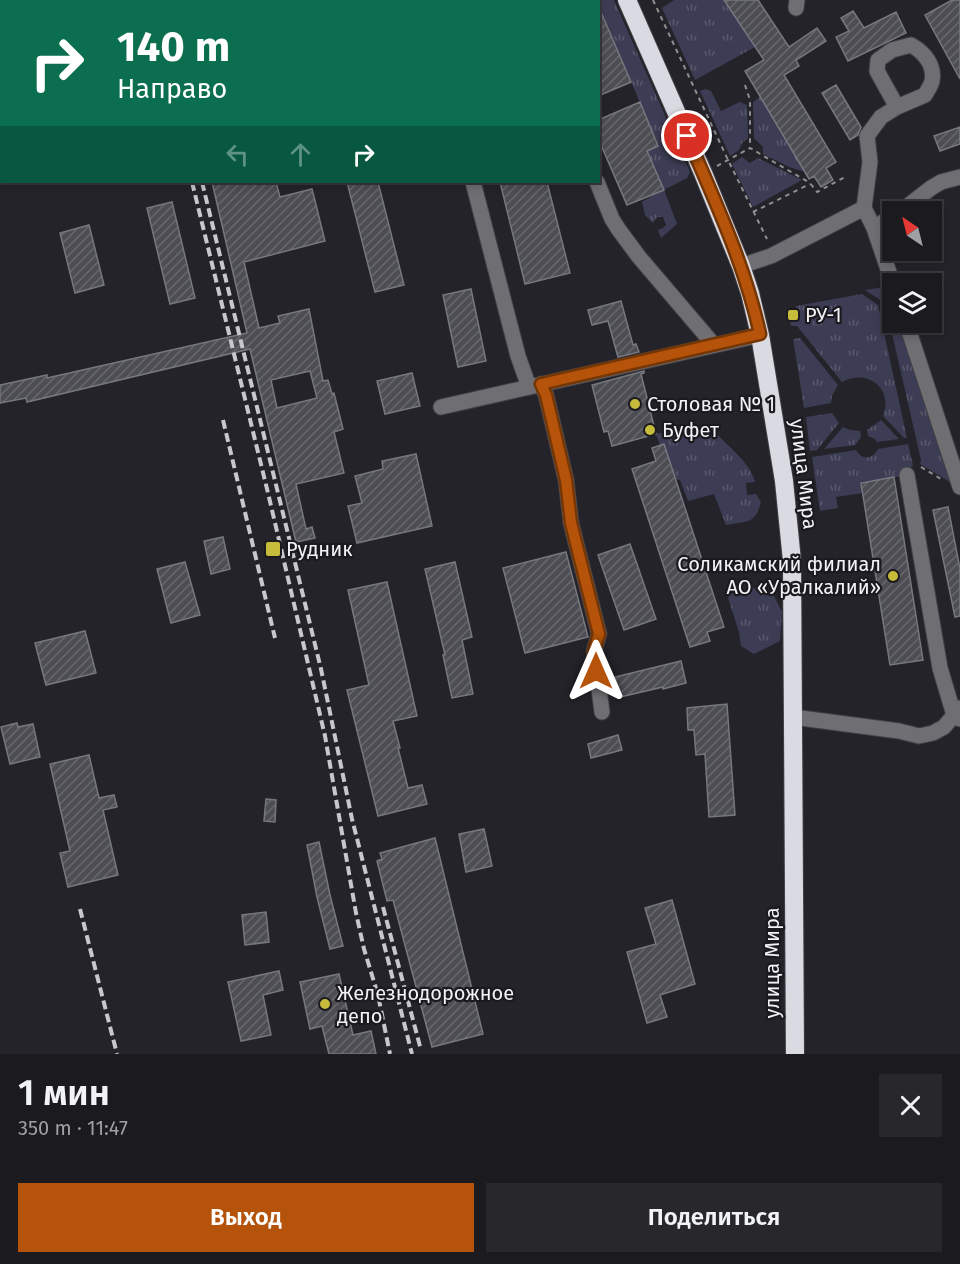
<!DOCTYPE html>
<html lang="ru">
<head>
<meta charset="utf-8">
<style>
	body { margin:0; font-family:"Fira Sans",sans-serif; background:#27272c; color:#f1f3f6; height:100vh; display:flex; flex-direction:column; font-size:22px; white-space:nowrap }
	* { box-sizing:border-box; margin:0 }
	p { font-size:20px; color:#9fa1a4 }
	.icon { flex:none; width:33px; height:33px; fill:none; stroke:currentColor; stroke-width:2; stroke-linecap:round; stroke-linejoin:round }
	.map { position:relative; height:1054px; overflow:hidden }
	.details { display:flex; flex-direction:column; background:#1a1a1f; flex:1 }
	.details>* { flex:none }
	.banner { position:absolute; left:0px; top:0px; width:600px; height:183px; box-shadow:0 3px 9px #0003,0 0 0 2px #38383d; background:#0b6e4f; color:#fff; overflow:hidden }
	.needle { width:39px; rotate:325deg }
	.buttons { position:absolute; left:882px; top:201px; display:grid; gap:12px }
	.buttons a { display:grid; place-items:center; width:60px; height:60px; border-radius:0px; background:#1a1a1f; box-shadow:0 3px 9px #0003,0 0 0 2px #38383d; font-size:30px }
	.pin { position:absolute; display:grid; place-items:center; width:51px; height:51px; color:#fff; margin:-26px; border:3px solid #fff; border-radius:50%; box-shadow:0 2px 6px #0007 }
	.me { position:absolute; width:66px; margin:-33px; rotate:0deg; stroke-linejoin:round; filter:drop-shadow(0 0 4px #0008) }
	.turn { display:flex; align-items:center; gap:21px; height:126px; padding:0 18px; font-size:27px }
	.turn .icon { width:78px; height:78px; stroke-width:2.5 }
	.turn b { display:block; font-size:42px; line-height:51px }
	.lanes { display:flex; align-items:center; height:57px; padding:0 18px; background:#0003; justify-content:center; gap:30px; direction:ltr }
	.lanes .off { opacity:.35 }
	.round { display:grid; place-items:center; flex:none; width:63px; height:63px; border-radius:0px; background:#27272c }
	.summary { display:flex; align-items:center; justify-content:space-between; height:102px; padding:0 18px }
	h1 { font-size:36px; font-weight:600; line-height:45px }
	.cta { display:flex; gap:12px; margin-top:auto; padding:12px 18px }
	.cta a { flex:1; height:69px; border-radius:0px; background:#b45309; color:#fff; font-size:24px; font-weight:600; line-height:69px; text-align:center }
	.cta a+a { background:#27272c; color:#f1f3f6 }
	.map>svg:first-child { display:block }
	.grass { fill:url(#grass-tufts) }
	.building { fill:url(#building-hatch); stroke:#77787f; stroke-width:1.5; fill-rule:evenodd }
	.lines { fill:none; stroke-linecap:round; stroke-linejoin:round }
	.minor-casing { stroke:#404046; stroke-width:17 }
	.highway-casing { stroke:#404046; stroke-width:20 }
	.path { stroke:#8f8f94; stroke-width:2; stroke-dasharray:4.5 4.5; stroke-linecap:butt }
	.minor { stroke:#6f6f73; stroke-width:15 }
	.highway { stroke:#dadae2; stroke-width:18 }
	.rail { stroke:#c7c7cc; stroke-width:4; stroke-dasharray:9 4.5; stroke-linecap:butt }
	.route-casing { stroke:#753606; stroke-width:15 }
	.route { stroke:#b45309; stroke-width:10 }
	.poi-dot { fill:#c7bb3b; stroke:#1a1a1f; stroke-width:2 }
	.labels { text-anchor:middle; stroke-width:4.5; stroke-linejoin:round; paint-order:stroke }
	.poi-label { font-size:20px; fill:#f2f2f7; stroke:#1a1a1f; text-anchor:start }
	.street-label { font-size:20px; fill:#f2f2f7; stroke:#1a1a1f }
</style>
</head>
<body>
<div class="map">
<svg width="960" height="1054" viewBox="0 0 960 1054">
	<defs>
		<pattern id="grass-tufts" width="24" height="20" patternUnits="userSpaceOnUse" patternTransform="scale(1.5)"><rect width="24" height="20" fill="#3c3c54"/><path d="M3 7l-1-3M5 7V3M7 7l1-3M15 17l-1-3M17 17v-4M19 17l1-3" fill="none" stroke="#59596d"/></pattern>
		<pattern id="building-hatch" width="6" height="6" patternUnits="userSpaceOnUse" patternTransform="scale(1.5)"><rect width="6" height="6" fill="#4d4d54"/><path d="M-1 1l2-2M0 6l6-6M5 7l2-2" fill="none" stroke="#67676d"/></pattern>
	</defs>
	<rect width="100%" height="100%" fill="#232329"/>
	<!-- grass -->
	<path class="grass" d="M596,0H614L690,172L687,178L664,190L677,224L661,238L658,230L663,228L666,225L663,217C658,216 655,218 653,223L645,215L642,202L663,189L647,151L658,146L599,5L598,2Z
		M674,0H724L755,47L695,80L662,8Z
		M706,89L711,91L721,111L740,102L747,105L748,138L742,143L739,150L730,156L700,91Z
		M760,97L805,172L789,167L763,154V147L754,138L753,102Z
		M742,157L750,163L758,158L802,180L753,207L732,164Z
		M879,288C897,293 892,308 892,322L900,323L950,482L920,464L921,460L885,303L865,290Z
		M862,294L878,305L907,438H904L883,416C894,388 867,368 842,382L797,326H791L790,322L798,320L796,306Z
		M800,338L838,385L832,396L831,403L804,408L793,339Z
		M832,413L839,423L817,450L810,451L806,417Z
		M881,420L899,439L877,442L875,439L868,436L867,430Z
		M843,427L850,430L860,431L861,437L855,445L824,449Z
		M669,432L718,435C731,449 750,463 755,482L746,483L747,495L756,494L761,502C755,525 747,521 726,525L714,494L688,501L680,480L676,479L664,444L660,445L656,434Z
		M908,444L913,465L904,476L861,482L863,493L836,497L838,508L820,511L812,457L856,450C862,461 873,459 878,449Z
		M753,588L773,594L782,612L780,641L754,654L741,646L739,632L728,598L730,594Z"/>
	<!-- building -->
	<path class="building" d="M724,0H758L789,47L817,28L826,41L796,60L799,66L784,75L836,162L826,168L833,180L821,187L814,176L809,179L745,71L764,60Z
		M952,0H960V79L925,15Z
		M598,5L631,82L598,96Z
		M853,11L864,28L896,12L906,33L848,61L836,37L849,31L841,18Z
		M836,85L861,127L858,135L850,140L822,93Z
		M640,102L658,146L647,151L664,190L627,205L598,138V120Z
		M960,127V144L940,151L934,136Z
		M212,182H276L280,197L312,189L325,241L244,262L259,328L280,323L278,316L309,309L323,381L328,380L332,394L334,393L343,429L334,432L344,473L296,484L306,529L312,527L315,538L296,542L250,349L27,402L26,398L0,403V385L47,375V378L247,333ZM310,371L317,398L277,408L271,380Z
		M347,182H378L404,285L375,292Z
		M500,182H547L570,273L525,284Z
		M172,202L195,298L170,304L147,208Z
		M89,225L104,285L75,293L60,233Z
		M471,289L486,361L458,367L443,295Z
		M621,301L633,345L636,344L639,352L618,357L608,321L592,325L588,310Z
		M644,371V373L641,374L656,434L612,446L608,431L604,432L592,385Z
		M412,373L420,406L385,414L377,381Z
		M664,444L724,627L707,632L710,641L690,647L632,469L656,461L652,448Z
		M416,454L432,526L357,543L348,506L362,503L355,476L383,469L382,461Z
		M894,477L923,660L890,665L861,483Z
		M948,507L960,569V616L955,617L933,510Z
		M223,537L230,569L211,574L204,541Z
		M630,544L656,619L624,630L598,555Z
		M566,552L588,637L525,653L503,568Z
		M185,562L200,615L171,623L157,569Z
		M455,562L472,637L462,640L473,694L452,698L443,655H445L425,569Z
		M387,582L417,716L393,721L400,748H398L408,788L422,785L427,804L378,816L347,690L369,685L348,590Z
		M85,631L96,673L46,685L35,643Z
		M681,661L686,683L663,689V687L620,697L615,677Z
		M727,704L735,815L709,817L705,754L696,755L694,730H688L687,708Z
		M17,723L18,727L33,724L40,757L10,764L1,727Z
		M618,735L622,750L591,758L588,744Z
		M89,755L99,798L114,795L117,807L103,810L118,875L68,887L60,853L70,851L50,764Z
		M266,799L276,800L275,822L264,821Z
		M484,829L492,866L466,872L459,834Z
		M435,838L483,1034L432,1047L393,900L387,901L377,861L382,859L380,853Z
		M319,842L330,895L343,946L330,949L317,897L307,845Z
		M672,900L695,984L660,995L667,1017L647,1023L627,952L656,944L645,908Z
		M266,912L269,942L245,945L242,915Z
		M279,971L283,990L263,995L271,1035L241,1041L228,982Z
		M339,974L353,1035L371,1031L376,1054H329L322,1026L310,1029L300,982Z"/>
	<g class="lines">
		<!-- minor casing -->
		<g class="minor-casing">
			<path id="minor" d="M423,0V2
				M796,8L797,0
				M473,182L518,356L529,387
				M597,182L612,219L619,230L639,257L714,345
				M864,208L870,162L867,136L881,117L897,107L925,95C927,91 931,86 932,81C935,65 924,52 911,45L892,50L878,60L877,71L897,107
				M900,212L931,188L941,182L960,177
				M874,228L892,216
				M741,266L771,256L864,208L874,228L893,284
				M906,322L960,487
				M541,384L546,395L566,480L571,523L599,634L594,651L602,712
				M441,407L760,335
				M907,475L940,668L954,715L960,719
				M793,717L899,731L919,736L933,733L944,727L960,708"/>
		</g>
		<!-- highway casing -->
		<g class="highway-casing">
			<path id="highway" d="M627,0L703,173L741,266L750,293L760,335L784,481L792,561L795,1054"/>
		</g>
		<!-- path -->
		<path class="path" d="M653,0L728,160L767,239
			M745,85L750,100V148
			M717,166L750,148L810,183L817,192L845,177
			M753,212L810,184
			M921,467L941,479"/>
		<!-- minor -->
		<use href="#minor" class="minor"/>
		<!-- highway -->
		<use href="#highway" class="highway"/>
		<!-- rail -->
		<path class="rail" d="M142,0L143,2
			M153,0L154,2
			M192,182L268,493L325,736L356,913L364,949L378,995L390,1054
			M202,182L321,669L352,819L412,1054
			M223,420L275,638
			M383,907L421,1050
			M80,909L117,1054"/>
	</g>
	<g class="lines">
		<!-- route casing -->
		<g class="route-casing">
			<path id="route" d="M596,671L594,651L599,634L571,523L566,480L546,395L541,384L760,334C745,265 715,201 687,136"/>
		</g>
		<!-- route -->
		<use href="#route" class="route"/>
	</g>
	<!-- markers -->
	<g class="poi-dot">
		<rect x="787" y="309" width="12" height="12" rx="3"/>
		<circle cx="635" cy="404" r="6"/>
		<circle cx="650" cy="430" r="6"/>
		<rect x="265" y="541" width="16" height="16" rx="3"/>
		<circle cx="893" cy="576" r="6"/>
		<circle cx="325" cy="1004" r="6"/>
	</g>
	<g class="labels">
		<!-- poi labels -->
		<g class="poi-label">
			<text x="805" y="322">РУ-1</text>
			<text x="647" y="411">Столовая № 1</text>
			<text x="662" y="437">Буфет</text>
			<text x="286" y="556">Рудник</text>
			<text x="881" y="571" text-anchor="end">Соликамский филиал<tspan x="881" dy="23">АО «Уралкалий»</tspan></text>
			<text x="337" y="1000">Железнодорожное<tspan x="337" dy="23">депо</tspan></text>
		</g>
		<!-- street labels -->
		<g class="street-label">
			<text transform="translate(804 474) rotate(83)" y="7">улица Мира</text>
			<text transform="translate(772 963) rotate(-90)" y="7">улица Мира</text>
		</g>
	</g>
</svg>
<div class="buttons">
<a><svg class="needle" viewBox="-14 -14 28 28"><path d="M0-13l5 13h-10z" fill="#e53935"/><path d="M0 13l5-13h-10z" fill="#9fa1a4"/></svg></a>
<a><svg class="icon" aria-label="layers" viewBox="0 0 24 24"><path d="M12 4l9 5-9 5-9-5zM3 14l9 5 9-5"/></svg></a>
</div>
<div class="pin" style="left:687px;top:136px;background:#d93025"><svg class="icon" aria-label="arrive" viewBox="0 0 24 24"><path d="M6 21V4h12l-3 4 3 4H6"/></svg></div>
<svg class="me" style="left:596px;top:671px" viewBox="-20 -20 40 40"><path d="M0-17L14 15 0 8-14 15z" fill="#b45309" stroke="#fff" stroke-width="4"/></svg>
<div class="banner">
<div class="turn"><svg class="icon" aria-label="right" viewBox="0 0 24 24"><path d="M7 20v-9h11M14 6l5 5-5 5"/></svg><div><b>140 m</b>Направо</div></div>
<div class="lanes"><svg class="icon off" aria-label="left" viewBox="0 0 24 24"><path d="M17 20v-9H6M10 6l-5 5 5 5"/></svg><svg class="icon off" aria-label="ahead" viewBox="0 0 24 24"><path d="M12 20V5M6 11l6-6 6 6"/></svg><svg class="icon" aria-label="right" viewBox="0 0 24 24"><path d="M7 20v-9h11M14 6l5 5-5 5"/></svg></div>
</div>
</div>
<section class="details">
<div class="summary"><div><h1>1 мин</h1><p>350 m · 11:47</p></div><a class="round"><svg class="icon" aria-label="close" viewBox="0 0 24 24"><path d="M6 6l12 12M18 6L6 18"/></svg></a></div>
<div class="cta"><a>Выход</a><a>Поделиться</a></div>
</section>
</body>
</html>
